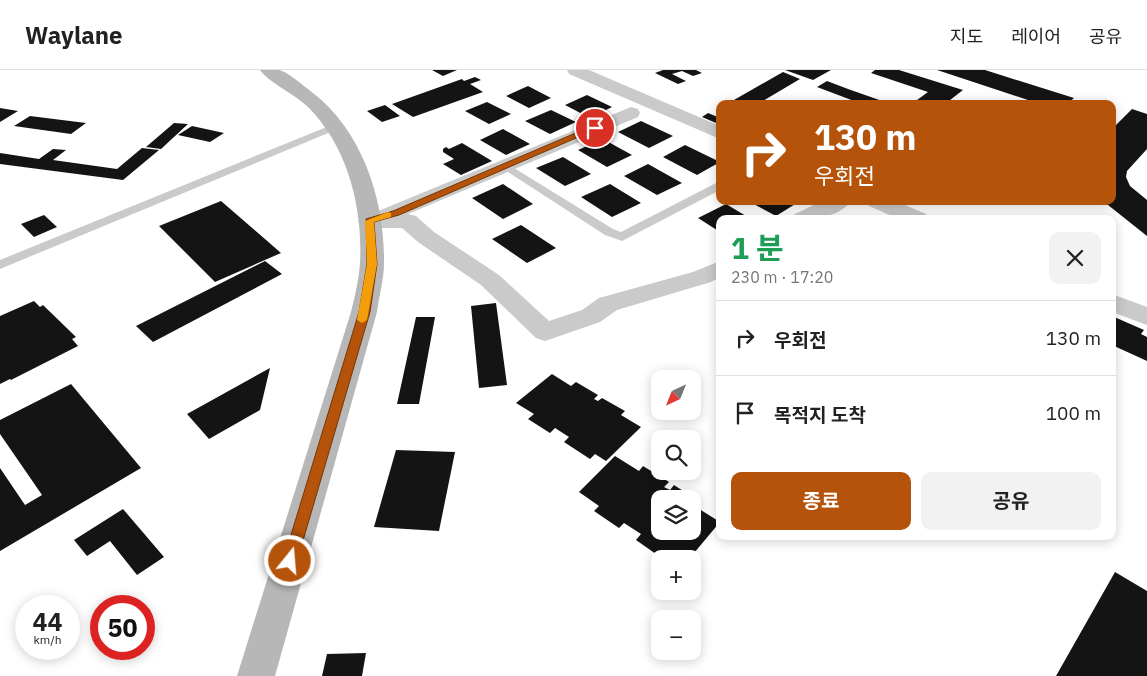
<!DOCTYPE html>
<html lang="ko">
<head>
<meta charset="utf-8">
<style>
	body { margin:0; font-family:"IBM Plex Sans","Noto Sans KR",sans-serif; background:#f2f2f2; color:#222; height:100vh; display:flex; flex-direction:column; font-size:19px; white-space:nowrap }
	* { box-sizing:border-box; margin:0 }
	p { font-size:16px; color:#767676 }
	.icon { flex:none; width:28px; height:28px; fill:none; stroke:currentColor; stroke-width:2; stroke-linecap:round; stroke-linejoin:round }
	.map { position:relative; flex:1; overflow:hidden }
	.side { position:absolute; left:716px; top:145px; width:400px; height:325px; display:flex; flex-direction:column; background:#fff; border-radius:10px; box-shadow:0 2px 12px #0003 }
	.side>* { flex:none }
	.banner { position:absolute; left:716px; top:30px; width:400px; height:105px; border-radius:10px; box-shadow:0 2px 12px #0003; background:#b45309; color:#fff; overflow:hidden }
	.needle { width:32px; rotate:223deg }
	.controls { position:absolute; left:651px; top:300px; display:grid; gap:10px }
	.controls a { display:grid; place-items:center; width:50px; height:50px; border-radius:10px; background:#fff; box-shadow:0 2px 12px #0003; font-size:25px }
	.speed { position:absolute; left:15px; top:525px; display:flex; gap:10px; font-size:25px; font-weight:700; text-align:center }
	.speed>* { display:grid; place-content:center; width:65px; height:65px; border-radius:50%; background:#fff; box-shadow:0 2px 12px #0003; line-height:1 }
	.speed small { font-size:12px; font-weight:400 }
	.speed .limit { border:8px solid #d22; background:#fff; color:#111 }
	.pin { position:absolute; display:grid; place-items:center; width:42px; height:42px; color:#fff; margin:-21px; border:2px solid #fff; border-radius:50%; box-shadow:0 1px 5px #0007 }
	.me { position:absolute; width:55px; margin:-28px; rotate:17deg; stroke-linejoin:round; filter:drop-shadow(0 0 4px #0008) }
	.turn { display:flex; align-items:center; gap:18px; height:105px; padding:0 15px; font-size:22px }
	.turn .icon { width:65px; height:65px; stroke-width:2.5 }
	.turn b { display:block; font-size:35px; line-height:42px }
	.round { display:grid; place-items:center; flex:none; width:52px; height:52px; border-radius:10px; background:#f2f2f2 }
	.summary { display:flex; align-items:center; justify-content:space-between; height:85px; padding:0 15px }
	h1 { font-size:30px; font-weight:700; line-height:38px; color:#1e9e55 }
	.action { display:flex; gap:10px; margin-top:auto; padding:10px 15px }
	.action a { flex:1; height:58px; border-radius:10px; background:#b45309; color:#fff; font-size:20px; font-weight:700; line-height:58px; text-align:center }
	.action a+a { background:#f2f2f2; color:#222 }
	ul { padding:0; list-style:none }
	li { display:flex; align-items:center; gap:15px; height:75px; padding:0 15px; border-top:1px solid #e0e0e0 }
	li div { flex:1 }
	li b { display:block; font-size:19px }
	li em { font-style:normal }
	header { display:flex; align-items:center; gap:30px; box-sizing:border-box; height:70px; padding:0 25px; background:#fff; border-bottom:1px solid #e0e0e0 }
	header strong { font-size:24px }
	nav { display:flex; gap:28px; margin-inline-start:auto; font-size:18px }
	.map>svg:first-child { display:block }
	.building { fill:#141414; fill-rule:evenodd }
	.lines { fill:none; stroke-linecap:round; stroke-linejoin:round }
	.service { fill:#cacaca; fill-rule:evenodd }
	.minor { fill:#cacaca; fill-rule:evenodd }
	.secondary { fill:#b7b7b7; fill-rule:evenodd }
	.route { fill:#b45309; stroke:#753606 }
	.slow { fill:#f59e0b }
</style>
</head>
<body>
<header>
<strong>Waylane</strong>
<nav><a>지도</a><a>레이어</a><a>공유</a></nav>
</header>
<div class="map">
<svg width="1147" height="606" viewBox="0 0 1147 606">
	<rect width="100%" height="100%" fill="#fff"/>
	<!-- building -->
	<path class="building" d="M432,0H457L443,6Z
		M663,0H696L702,3L693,6L682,1L672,4L686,11L678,14L655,3Z
		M785,0H831L813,10Z
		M875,0H899L963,20L945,34H916L913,33L928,22L871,3Z
		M937,0H985L1074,28L1067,34H1040Z
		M783,2L800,9L758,34H727Z
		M475,7L481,10L470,14L483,22L413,47L392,34L462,9L464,11Z
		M827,11L848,19L885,32L850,34L854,31L817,17Z
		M528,16L551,28L529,38L506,26Z
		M587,25L612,37L590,48L565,35Z
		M487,32L511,44L489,54L465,41Z
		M385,35L400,46L382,52L367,41Z
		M0,38L18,41L0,52Z
		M1132,39L1147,44V79L1127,101L1126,107L1130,116L1147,130V166L1103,131H1112V59Z
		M551,40L576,52L550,64L525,51Z
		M708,43L720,48V50L716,53L702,47Z
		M30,46L86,53L71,64L14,56Z
		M641,51L673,66L649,78L618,62Z
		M174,53L188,54L161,79L146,77Z
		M192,56L224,63L210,72L178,65Z
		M503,59L530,74L506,85L480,70Z
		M603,69L632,85L607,97L578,80Z
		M462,73L492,91L461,105L443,94L454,89L443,82V79L446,77L449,79Z
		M685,75L720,92L697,105L663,87Z
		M142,78L159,80L123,110L0,94V83L39,89L53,79L66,80L53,90L117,99Z
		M563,87L591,104L565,116L536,98Z
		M648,94L682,113L657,125L624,106Z
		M503,114L533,134L503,149L472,128Z
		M610,114L641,133L612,147L581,127Z
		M221,131L281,183L215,212L159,156Z
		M748,131H800L776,146Z
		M726,134L751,149H720V162L698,148Z
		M44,145L57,157L34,167L21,154Z
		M521,155L556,178L527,193L492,169Z
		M265,191L282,204L153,272L136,256Z
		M34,231L40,237L43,235L76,267L72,269L78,276L11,310L10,309L0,314V246Z
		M496,233L507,315L479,318L471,236Z
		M1112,246L1144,260L1141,264L1147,267V291L1112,275Z
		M416,247H435L419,334H397Z
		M270,298L260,340L209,369L187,344Z
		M552,304L571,316L576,312L598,325L594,329L598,331L602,328L625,341L621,345L641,357L606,391L595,384L590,389L564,372L569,367L555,358L550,363L528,349L534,344L516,333Z
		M71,314L141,398L0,481V398L25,435L42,425L0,364V350Z
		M396,380L455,382L439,461L374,457Z
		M615,386L639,401L643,396L669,412L664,417L670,420L674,415L700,432L696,437L720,452L689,489H677L672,485L668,489H663L636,470L641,464L624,453L619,458L594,441L599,436L579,422ZM660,429H692V461H660Z
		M123,439L164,487L137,505L110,471L87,486L74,470Z
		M1115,502L1147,521V606H1056Z
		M366,583L362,606H322L327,584Z"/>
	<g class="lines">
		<!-- service -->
		<path class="service" d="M334,54L338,55L339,57L338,59L0,199V190Z
			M506,93L613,159L621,162L716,113L720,112V120L622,171L605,165L502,98L500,96Z"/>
		<!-- minor -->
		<path class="minor" d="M567,0H589L720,56V69L569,4Z
			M631,37L638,39L640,43L638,47L408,144L416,146L434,162L499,205L549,251L582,240L599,228L693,202L720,191V207L711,212L617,240L600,252L545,271L536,268L481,215L418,172L402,158H369L361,156L358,151L361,146L371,144Z
			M822,131H851C838,149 811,149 792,149L795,144Z
			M866,131H896L926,144L929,149H899L869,136Z
			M1112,224L1147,237V255L1112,242Z"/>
		<!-- secondary -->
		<path class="secondary" d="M260,0C265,0 273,0 279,0C288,2 305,17 313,23C363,62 385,131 384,193C384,209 379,226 377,242L275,606H237L351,242C355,226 359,209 360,193C363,138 348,77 308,37C296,25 268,12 260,0Z"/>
	</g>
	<!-- route -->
	<path class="route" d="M592,56L599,58L399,145L374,152L377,194L370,242L297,491L295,495L290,497L285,495L283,491L359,242L367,194L366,149L393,141Z"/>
	<!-- slow -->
	<path class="slow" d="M388,142L391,143V147L374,152L377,194L367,250L362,253L357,250L367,194L365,151Z"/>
</svg>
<div class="controls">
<a><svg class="needle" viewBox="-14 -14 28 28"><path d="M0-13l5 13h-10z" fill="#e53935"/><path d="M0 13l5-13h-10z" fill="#767676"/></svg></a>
<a><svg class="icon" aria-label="search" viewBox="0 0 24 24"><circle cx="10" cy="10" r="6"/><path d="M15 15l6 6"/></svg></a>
<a><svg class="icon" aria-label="layers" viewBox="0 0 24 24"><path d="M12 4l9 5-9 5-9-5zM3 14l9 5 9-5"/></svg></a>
<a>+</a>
<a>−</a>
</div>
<div class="speed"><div>44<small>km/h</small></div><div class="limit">50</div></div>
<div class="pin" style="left:595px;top:58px;background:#d93025"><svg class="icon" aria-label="arrive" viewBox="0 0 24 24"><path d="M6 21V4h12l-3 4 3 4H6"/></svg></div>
<svg class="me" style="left:290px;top:491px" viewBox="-20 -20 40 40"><circle r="17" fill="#b45309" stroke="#fff" stroke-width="3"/><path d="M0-11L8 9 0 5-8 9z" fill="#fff"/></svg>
<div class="banner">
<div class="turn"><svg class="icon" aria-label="right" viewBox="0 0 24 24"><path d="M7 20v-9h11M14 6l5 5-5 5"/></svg><div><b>130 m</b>우회전</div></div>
</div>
<section class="side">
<div class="summary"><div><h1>1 분</h1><p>230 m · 17:20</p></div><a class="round"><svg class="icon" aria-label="close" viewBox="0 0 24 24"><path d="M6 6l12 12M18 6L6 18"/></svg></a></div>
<ul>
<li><svg class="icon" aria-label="right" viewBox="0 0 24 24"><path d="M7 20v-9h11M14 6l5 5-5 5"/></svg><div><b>우회전</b></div><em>130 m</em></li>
<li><svg class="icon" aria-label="arrive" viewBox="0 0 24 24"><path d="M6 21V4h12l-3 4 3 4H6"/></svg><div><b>목적지 도착</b></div><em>100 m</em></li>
</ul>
<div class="action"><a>종료</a><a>공유</a></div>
</section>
</div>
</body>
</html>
